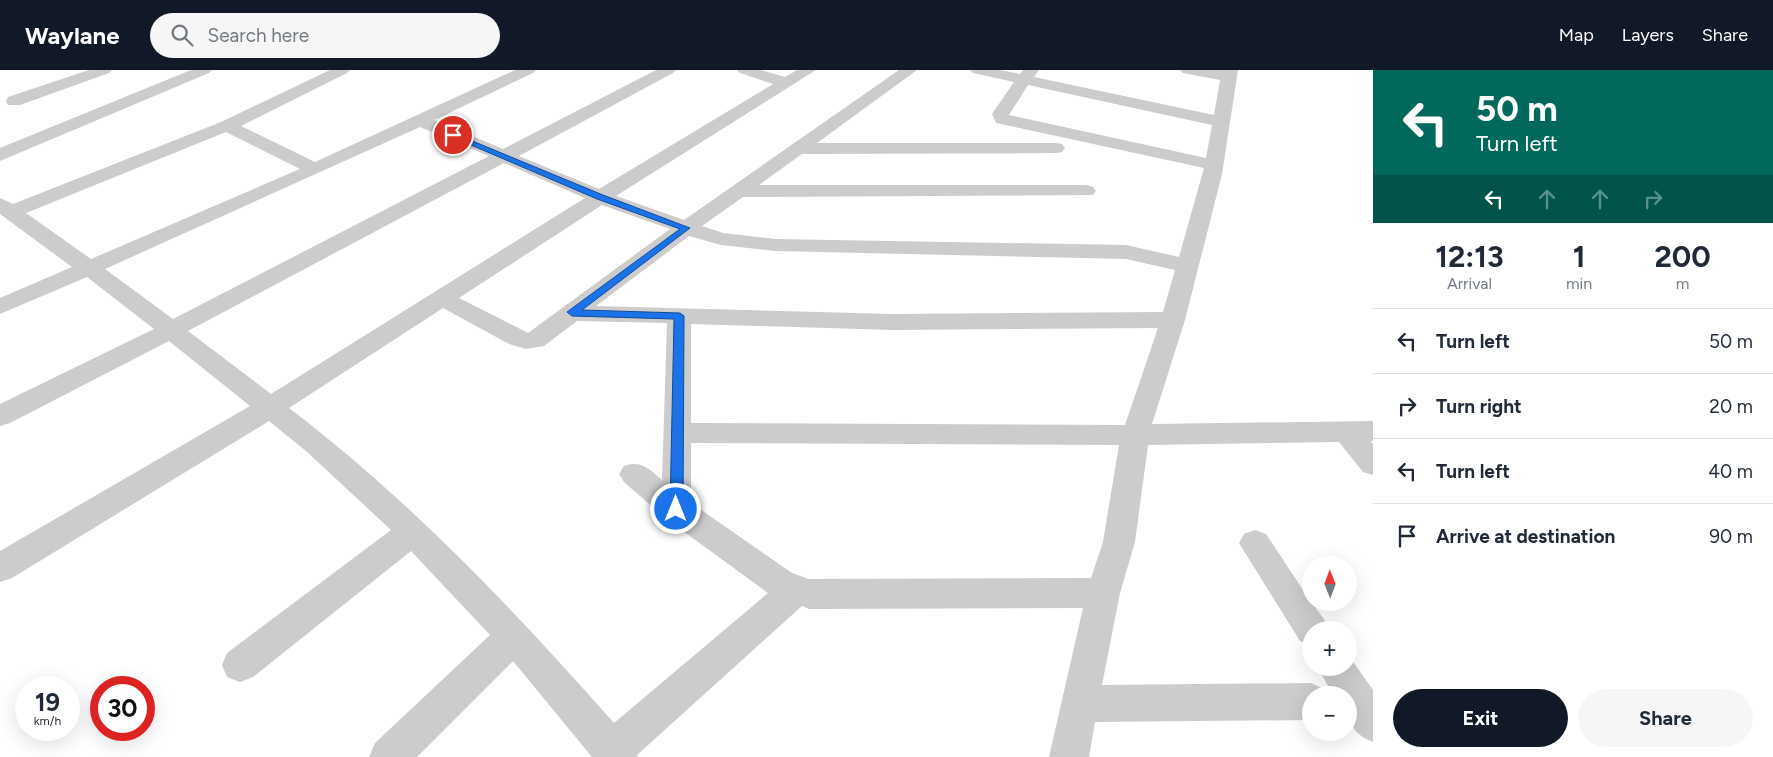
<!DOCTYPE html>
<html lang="en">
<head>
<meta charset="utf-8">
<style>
	body { margin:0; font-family:Figtree,sans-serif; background:#f6f6f7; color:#1f2937; height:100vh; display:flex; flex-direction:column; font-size:19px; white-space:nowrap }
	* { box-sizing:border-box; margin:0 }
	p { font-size:16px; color:#747a83 }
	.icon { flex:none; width:28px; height:28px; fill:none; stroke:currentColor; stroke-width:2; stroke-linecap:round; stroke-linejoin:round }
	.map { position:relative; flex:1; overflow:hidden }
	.drawer { display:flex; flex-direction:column; background:#fff; width:400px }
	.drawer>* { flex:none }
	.top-card { background:#00695c; color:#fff; overflow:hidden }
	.needle { width:32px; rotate:359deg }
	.controls { position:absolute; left:1302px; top:486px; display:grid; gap:10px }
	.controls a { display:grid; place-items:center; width:55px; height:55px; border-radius:50%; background:#fff; box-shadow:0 5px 20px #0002; font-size:25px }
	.speed { position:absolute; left:15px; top:606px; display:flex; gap:10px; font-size:25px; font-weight:700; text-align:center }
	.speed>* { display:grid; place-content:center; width:65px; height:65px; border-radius:50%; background:#fff; box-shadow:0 5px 20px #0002; line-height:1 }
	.speed small { font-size:12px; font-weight:400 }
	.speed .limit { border:8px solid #d22; background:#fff; color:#111 }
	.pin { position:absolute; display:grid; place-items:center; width:42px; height:42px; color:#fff; margin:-21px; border:2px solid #fff; border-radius:50%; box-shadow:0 1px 5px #0007 }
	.me { position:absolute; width:55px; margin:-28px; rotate:0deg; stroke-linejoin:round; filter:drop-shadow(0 0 4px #0008) }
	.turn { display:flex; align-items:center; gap:18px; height:105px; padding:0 20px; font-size:22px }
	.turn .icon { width:65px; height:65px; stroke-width:2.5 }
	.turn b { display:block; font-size:35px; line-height:42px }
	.lanes { display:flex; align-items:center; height:48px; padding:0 20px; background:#0003; justify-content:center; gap:25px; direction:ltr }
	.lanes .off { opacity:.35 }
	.eta { display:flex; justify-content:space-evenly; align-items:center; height:85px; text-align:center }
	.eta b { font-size:30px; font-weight:700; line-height:35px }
	.cta { display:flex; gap:10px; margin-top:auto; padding:10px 20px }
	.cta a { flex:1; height:58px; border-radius:30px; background:#111827; color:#fff; font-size:20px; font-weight:700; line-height:58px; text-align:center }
	.cta a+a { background:#f6f6f7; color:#1f2937 }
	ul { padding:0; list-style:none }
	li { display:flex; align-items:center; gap:15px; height:65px; padding:0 20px; border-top:1px solid #e0e1e3 }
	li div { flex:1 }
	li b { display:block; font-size:19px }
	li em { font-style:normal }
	header { display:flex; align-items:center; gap:30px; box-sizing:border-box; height:70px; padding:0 25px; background:#111827; color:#fff }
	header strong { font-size:24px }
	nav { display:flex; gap:28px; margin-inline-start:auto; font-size:18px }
	.search { width:350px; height:45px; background:#f6f6f7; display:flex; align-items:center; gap:12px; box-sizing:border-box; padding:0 18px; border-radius:28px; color:#747a83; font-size:19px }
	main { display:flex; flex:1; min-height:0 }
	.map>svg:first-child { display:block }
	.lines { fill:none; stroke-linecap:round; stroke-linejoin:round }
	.street { fill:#ccc; fill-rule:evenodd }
	.route { fill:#1a73e8; stroke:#114b97 }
</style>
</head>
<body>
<header>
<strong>Waylane</strong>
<div class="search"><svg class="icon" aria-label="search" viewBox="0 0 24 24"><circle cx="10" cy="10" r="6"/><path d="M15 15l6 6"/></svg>Search here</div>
<nav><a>Map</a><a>Layers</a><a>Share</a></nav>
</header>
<main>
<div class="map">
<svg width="1373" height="687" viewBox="0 0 1373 687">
	<rect width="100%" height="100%" fill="#fff"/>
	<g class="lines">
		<!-- street -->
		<path class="street" d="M89,0H112L109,3L20,35H8L6,31L8,27Z
			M191,0H212L209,3L0,91V78Z
			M330,0H350L347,3L241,56L315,92L515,0H536L533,3L434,50L503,79L656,0H676L673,3L519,86L599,119L773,14L740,3L737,0H761L785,7L797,0H816L616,126L684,150L899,0H917L817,73H1056L1062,74L1065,78L1062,82L1056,83L802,84L759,115H1086L1093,117L1096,121L1093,125L743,127L702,156L723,163L776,169L1126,175L1179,187L1204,98L996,53L992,44L1014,12L973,3L970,0H1000L1020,4L1023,0H1039L1034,7L1214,45L1220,10L1183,3L1180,0H1238L1222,104L1185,250L1152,354L1373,351V371H1371L1373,374V405L1363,402L1339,372L1148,375L1135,472L1120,523L1102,615L1311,613L1324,619L1327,625H1311V650L1095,652L1089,687H1049L1083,538L809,539L802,536L637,685L638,687H592L513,591L417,687H369L375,673L490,565L411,481L253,607L240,612L227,607L222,595L227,583L391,460L306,381L269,351L12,508L0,512V481L250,336L169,271L10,353L0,356V334L154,259L87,207L0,244V228L72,197L0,144V128L13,134L221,52ZM1028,15L1212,55L1206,88L1009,45ZM420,57L489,86L173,249L105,199ZM226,62L300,99L91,189L26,143ZM504,93L585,128L271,324L188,261ZM602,135L670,159L528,263L459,228ZM689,166L721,175L776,181L1126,189L1175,200L1163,242L892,244L596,236ZM443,238L509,274L526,279L544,276L577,251L667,253L662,410C649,399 641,390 624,396L619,404L624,412L665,448L768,523L614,653C514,540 410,430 289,338ZM691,254L892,260L1158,258L1125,355L691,353ZM691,373L1119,375L1103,472L1091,508L809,509L792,503L691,433Z
			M1255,460L1266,464L1311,532L1324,549L1330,560H1311V576L1300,571L1239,473L1244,464Z
			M1349,586L1373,620V672C1348,662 1349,649 1349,625H1333L1318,598H1349Z"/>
	</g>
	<!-- route -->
	<path class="route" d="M453,63L603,125L690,158L582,240L680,243L684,246L683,439L681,443H672L670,439L674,249L572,246L567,242L680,159L597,129L450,66V63Z"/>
</svg>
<div class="controls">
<a><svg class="needle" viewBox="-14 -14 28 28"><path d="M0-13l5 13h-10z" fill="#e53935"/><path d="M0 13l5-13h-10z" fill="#747a83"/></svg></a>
<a>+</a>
<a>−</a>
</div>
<div class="speed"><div>19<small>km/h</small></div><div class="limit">30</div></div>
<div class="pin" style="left:453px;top:65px;background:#d93025"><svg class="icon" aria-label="arrive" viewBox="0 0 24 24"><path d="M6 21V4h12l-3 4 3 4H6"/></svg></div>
<svg class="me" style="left:676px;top:439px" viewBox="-20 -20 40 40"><circle r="17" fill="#1a73e8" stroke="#fff" stroke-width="3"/><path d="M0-11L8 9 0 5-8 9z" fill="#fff"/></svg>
</div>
<section class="drawer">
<div class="top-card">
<div class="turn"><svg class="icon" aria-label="left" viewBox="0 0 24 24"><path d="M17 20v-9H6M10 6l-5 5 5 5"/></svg><div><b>50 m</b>Turn left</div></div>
<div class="lanes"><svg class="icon" aria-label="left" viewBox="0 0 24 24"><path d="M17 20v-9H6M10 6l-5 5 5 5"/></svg><svg class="icon off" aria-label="ahead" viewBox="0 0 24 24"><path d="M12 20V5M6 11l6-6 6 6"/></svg><svg class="icon off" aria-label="ahead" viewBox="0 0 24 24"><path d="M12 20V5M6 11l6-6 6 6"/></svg><svg class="icon off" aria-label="right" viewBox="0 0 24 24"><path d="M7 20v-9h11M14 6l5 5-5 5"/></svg></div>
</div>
<div class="eta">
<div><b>12:13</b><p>Arrival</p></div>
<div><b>1</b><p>min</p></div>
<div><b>200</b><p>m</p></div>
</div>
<ul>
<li><svg class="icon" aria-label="left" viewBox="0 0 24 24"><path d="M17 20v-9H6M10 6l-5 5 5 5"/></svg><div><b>Turn left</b></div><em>50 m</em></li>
<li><svg class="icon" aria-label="right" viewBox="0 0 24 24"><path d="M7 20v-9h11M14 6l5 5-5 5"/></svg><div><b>Turn right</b></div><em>20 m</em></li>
<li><svg class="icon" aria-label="left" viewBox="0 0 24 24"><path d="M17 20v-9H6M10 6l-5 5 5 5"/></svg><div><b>Turn left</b></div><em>40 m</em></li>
<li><svg class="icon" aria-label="arrive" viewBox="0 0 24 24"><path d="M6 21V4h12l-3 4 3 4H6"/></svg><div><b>Arrive at destination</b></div><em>90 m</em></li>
</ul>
<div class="cta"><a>Exit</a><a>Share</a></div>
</section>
</main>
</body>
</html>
